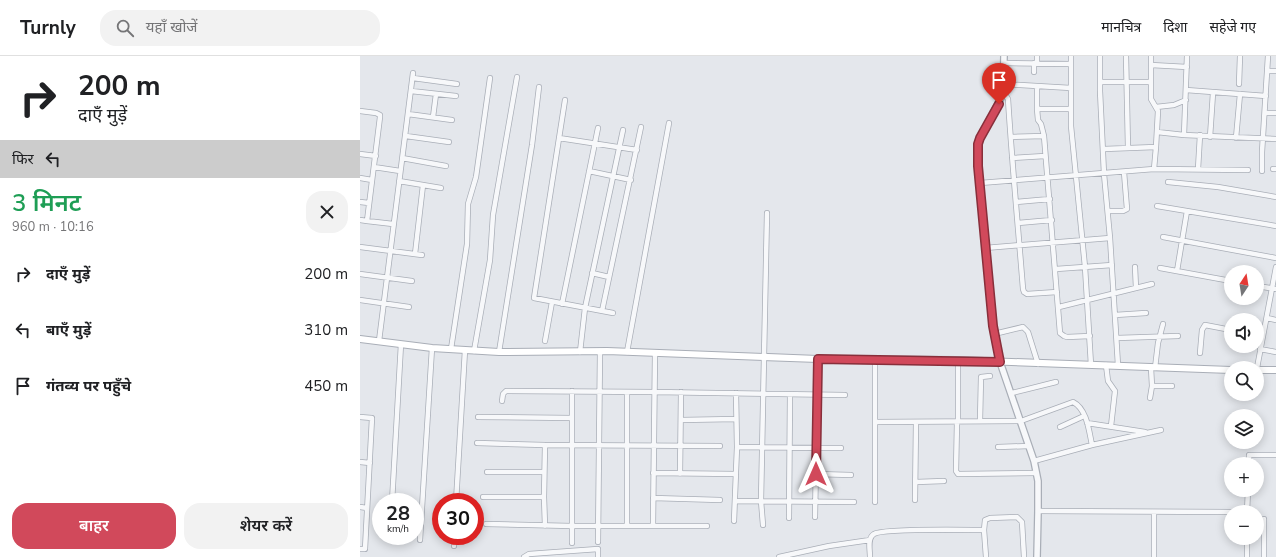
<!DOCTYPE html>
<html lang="hi">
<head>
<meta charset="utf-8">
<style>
	body { margin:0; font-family:"Nunito Sans","Noto Sans Devanagari",sans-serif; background:#f2f2f2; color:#202124; height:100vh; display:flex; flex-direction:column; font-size:15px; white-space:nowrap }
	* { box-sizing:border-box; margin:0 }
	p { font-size:13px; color:#757577 }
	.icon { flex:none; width:22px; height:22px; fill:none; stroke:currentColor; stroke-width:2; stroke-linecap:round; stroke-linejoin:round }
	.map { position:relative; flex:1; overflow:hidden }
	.drawer { display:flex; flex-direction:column; background:#fff; width:360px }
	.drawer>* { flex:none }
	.banner { background:#fff; color:#202124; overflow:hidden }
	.needle { width:26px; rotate:12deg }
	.tools { position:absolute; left:864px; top:209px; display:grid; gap:8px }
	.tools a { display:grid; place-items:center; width:40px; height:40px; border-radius:50%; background:#fff; box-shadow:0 2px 10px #0003; font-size:20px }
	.speed { position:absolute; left:12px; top:437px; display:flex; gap:8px; font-size:20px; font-weight:700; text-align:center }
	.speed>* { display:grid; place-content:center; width:52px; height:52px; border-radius:50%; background:#fff; box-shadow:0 2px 10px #0003; line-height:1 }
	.speed small { font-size:10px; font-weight:400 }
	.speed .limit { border:6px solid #d22; background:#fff; color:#111 }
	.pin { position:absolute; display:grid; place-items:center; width:34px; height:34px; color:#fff; margin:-41px -17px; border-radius:50% 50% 50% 0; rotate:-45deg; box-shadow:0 0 4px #0007 }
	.pin .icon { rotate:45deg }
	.me { position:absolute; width:44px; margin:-22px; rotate:0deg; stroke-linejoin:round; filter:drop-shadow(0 0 3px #0008) }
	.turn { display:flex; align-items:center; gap:14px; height:84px; padding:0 12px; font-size:18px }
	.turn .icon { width:52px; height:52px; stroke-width:2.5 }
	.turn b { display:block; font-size:28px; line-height:34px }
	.then { display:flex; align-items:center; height:38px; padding:0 12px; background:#0003; gap:8px; font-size:15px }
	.round { display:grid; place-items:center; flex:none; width:42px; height:42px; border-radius:16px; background:#f2f2f2 }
	.head { display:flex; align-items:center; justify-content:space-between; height:68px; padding:0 12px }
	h1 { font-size:24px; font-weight:600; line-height:30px; color:#1e9e55 }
	.cta { display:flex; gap:8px; margin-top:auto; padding:8px 12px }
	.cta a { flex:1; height:46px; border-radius:16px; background:#d1495b; color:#fff; font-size:16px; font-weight:600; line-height:46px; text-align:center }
	.cta a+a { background:#f2f2f2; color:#202124 }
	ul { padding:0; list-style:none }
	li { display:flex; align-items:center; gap:12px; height:56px; padding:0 12px }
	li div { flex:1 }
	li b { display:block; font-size:15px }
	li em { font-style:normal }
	header { display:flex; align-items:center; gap:24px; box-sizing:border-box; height:56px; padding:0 20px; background:#fff; border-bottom:1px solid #e0e0e0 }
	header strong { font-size:19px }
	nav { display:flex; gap:22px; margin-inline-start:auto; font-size:14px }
	.search { width:280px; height:36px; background:#f2f2f2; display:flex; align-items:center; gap:10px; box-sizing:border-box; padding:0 14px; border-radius:16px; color:#757577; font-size:15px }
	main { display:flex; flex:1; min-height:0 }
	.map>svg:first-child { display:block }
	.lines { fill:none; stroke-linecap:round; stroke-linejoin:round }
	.minor-casing { stroke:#a9aeb7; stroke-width:6 }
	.tertiary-casing { stroke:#a9aeb7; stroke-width:8 }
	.secondary-casing { stroke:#a9aeb7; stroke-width:8 }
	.minor { stroke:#f7f8fa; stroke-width:4.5 }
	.tertiary { stroke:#f7f8fa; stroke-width:5.5 }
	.secondary { stroke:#fff; stroke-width:6 }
	.route-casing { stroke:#882f3b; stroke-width:10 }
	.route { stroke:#d1495b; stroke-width:7 }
</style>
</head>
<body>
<header>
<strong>Turnly</strong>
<div class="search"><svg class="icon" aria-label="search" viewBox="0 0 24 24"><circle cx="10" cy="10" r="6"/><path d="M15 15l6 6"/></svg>यहाँ खोजें</div>
<nav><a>मानचित्र</a><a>दिशा</a><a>सहेजे गए</a></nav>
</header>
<main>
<section class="drawer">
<div class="banner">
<div class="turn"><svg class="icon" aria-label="right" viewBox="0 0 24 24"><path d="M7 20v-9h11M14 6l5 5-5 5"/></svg><div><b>200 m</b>दाएँ मुड़ें</div></div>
<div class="then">फिर<svg class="icon" aria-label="left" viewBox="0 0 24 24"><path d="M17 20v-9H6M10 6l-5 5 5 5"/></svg></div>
</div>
<div class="head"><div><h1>3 मिनट</h1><p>960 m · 10:16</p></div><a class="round"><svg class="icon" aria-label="close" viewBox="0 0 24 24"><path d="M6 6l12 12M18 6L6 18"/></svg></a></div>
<ul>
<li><svg class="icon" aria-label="right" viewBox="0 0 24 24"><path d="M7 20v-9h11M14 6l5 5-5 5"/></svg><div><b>दाएँ मुड़ें</b></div><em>200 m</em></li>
<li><svg class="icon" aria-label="left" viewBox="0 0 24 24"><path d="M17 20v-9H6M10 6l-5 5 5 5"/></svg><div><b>बाएँ मुड़ें</b></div><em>310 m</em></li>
<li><svg class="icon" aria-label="arrive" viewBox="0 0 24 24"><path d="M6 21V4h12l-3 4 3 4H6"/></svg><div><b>गंतव्य पर पहुँचे</b></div><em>450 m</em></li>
</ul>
<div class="cta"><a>बाहर</a><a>शेयर करें</a></div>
</section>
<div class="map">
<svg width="916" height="501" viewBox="0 0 916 501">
	<rect width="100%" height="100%" fill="#e4e7ec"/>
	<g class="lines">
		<!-- minor casing -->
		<g class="minor-casing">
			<path id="minor" d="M711,0V70L725,211L731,309
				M740,0V35L744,118L750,182L758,309
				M766,0L768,92
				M791,0V43L798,55L796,91L794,113
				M644,7L711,8
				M674,7V16
				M677,7V0
				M791,9L827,11
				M907,15H916
				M53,22L97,28
				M740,26H791
				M643,28L711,32
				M879,28L880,0
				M677,30V53L678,64L681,68L684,80L700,277L704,280L707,281L730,280
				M826,34L906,40
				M51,35L96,40
				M643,35L648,43C652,107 658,170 663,233L664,236L667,238L697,236
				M205,44L174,242L253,257
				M796,51L814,49L826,44
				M677,53H711
				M0,55L16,57L20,59V61L7,165L33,168
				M905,57H916
				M48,58L92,64
				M73,61L76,38
				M797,76L824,79L916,83
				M824,79L827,0
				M46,80L89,86
				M651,81L684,80
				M850,81L853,37
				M199,82L277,94
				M876,82L880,38
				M744,93L796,91
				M0,98L16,100
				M42,102L86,110
				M652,102L685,100
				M14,111L40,115
				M838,113L840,79
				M913,113H916
				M229,115L271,124
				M902,115V96L908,0
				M0,122L12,124
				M39,125L81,132
				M808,126L858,131L916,141
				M620,127L794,113L888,114
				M0,146L9,147
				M656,146L690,143
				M797,150L916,170
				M748,155H763L767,153L764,116
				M0,164L7,165
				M658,167L692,164
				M803,181L916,202
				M0,191L62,199
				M625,192L750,182
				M55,198L63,129
				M775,211L776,232
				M800,212L871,225
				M696,213L752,209
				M817,215L827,155
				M232,217L249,221
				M0,218L52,225
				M897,230L916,233
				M0,244L49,251
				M202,248L238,72
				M699,251L792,228
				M242,255L281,71
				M755,259L786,257
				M907,262L916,264
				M634,278L663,271L668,276L678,308
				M897,279L903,280
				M757,282L818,280
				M19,285L53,17
				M185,285L192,246
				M91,293L107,188L108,148L116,121L130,22
				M900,293L916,296
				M114,295L130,204L133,159L157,21
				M139,296L172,89L179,31
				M220,296L225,252L263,74
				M267,296L309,67
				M840,297L842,274L845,269L871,274
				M515,304V446
				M598,304V366
				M746,309L748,325L755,335L751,370
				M791,312L792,330H812
				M795,312L798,287L803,268
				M897,312L916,211
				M212,335V487
				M652,337L696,326
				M790,342L792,330
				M142,345L143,338L146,335L294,336L485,339
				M0,361L12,362L5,493H0
				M118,361L212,362
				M321,364L376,363
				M620,365L621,321L630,320
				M515,366L661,365L713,346C727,353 729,375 732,389
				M597,366L596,415L598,418L676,417
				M727,367L785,376
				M700,371L724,360
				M117,387L185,389L360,390
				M185,389L184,441L185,470
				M377,391L481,392
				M638,391L669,390
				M674,405L732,389L801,374
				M0,406L10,407
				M889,408V399H916
				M127,416H184
				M293,417L376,418
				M320,418L321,336
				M456,418L491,419
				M556,426L584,425
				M123,441H184
				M293,442L360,444
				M555,444L556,366
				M375,445L494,446
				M32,446L41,288
				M96,446L105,294
				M0,451L7,452
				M678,455L871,456
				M887,456L888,434
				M455,461L458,303
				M429,462L430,338
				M904,463V501
				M374,465L377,391L376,337
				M126,468L212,470H347
				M403,469L401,445L407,157
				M267,470V336
				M293,470L295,297
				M30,482V480
				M887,482V501
				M60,484L72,292
				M238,486L240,295
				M94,490V480
				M164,501L169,498L238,493V501
				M419,501L469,490L510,484
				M510,501C510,494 507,482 514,478C522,472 608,474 624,474
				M626,501L624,474L625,464L630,462L657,461L662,466L664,501
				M794,501V456"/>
		</g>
		<!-- tertiary casing -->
		<g class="tertiary-casing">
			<path id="tertiary" d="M644,0L643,35L641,42L620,82L618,88V110L634,278L640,306L674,405L678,425V455L677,501"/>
		</g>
		<!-- secondary casing -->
		<g class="secondary-casing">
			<path id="secondary" d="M0,283L72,292L139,296L247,295L458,303L598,304L871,314
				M897,314H916"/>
		</g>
		<!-- minor -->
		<use href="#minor" class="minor"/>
		<!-- tertiary -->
		<use href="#tertiary" class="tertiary"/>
		<!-- secondary -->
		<use href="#secondary" class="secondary"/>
	</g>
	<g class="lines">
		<!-- route casing -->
		<g class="route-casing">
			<path id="route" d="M456,418L458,303L640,306L633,270L618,110V88L620,82L639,48"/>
		</g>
		<!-- route -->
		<use href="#route" class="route"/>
	</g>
</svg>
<div class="tools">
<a><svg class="needle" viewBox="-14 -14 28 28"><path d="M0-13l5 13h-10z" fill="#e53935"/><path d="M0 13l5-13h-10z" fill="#757577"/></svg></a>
<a><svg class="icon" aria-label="sound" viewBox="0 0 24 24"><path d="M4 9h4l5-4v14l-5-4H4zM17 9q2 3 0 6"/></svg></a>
<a><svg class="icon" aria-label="search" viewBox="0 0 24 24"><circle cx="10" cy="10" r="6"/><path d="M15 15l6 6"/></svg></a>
<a><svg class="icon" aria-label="layers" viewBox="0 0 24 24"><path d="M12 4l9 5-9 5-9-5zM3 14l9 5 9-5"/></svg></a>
<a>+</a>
<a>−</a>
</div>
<div class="speed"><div>28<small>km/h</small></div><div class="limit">30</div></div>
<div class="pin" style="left:639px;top:48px;background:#d93025"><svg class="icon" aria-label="arrive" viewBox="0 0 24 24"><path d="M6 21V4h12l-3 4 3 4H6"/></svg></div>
<svg class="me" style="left:456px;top:418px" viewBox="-20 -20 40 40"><path d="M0-17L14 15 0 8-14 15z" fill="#d1495b" stroke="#fff" stroke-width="4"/></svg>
</div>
</main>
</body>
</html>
